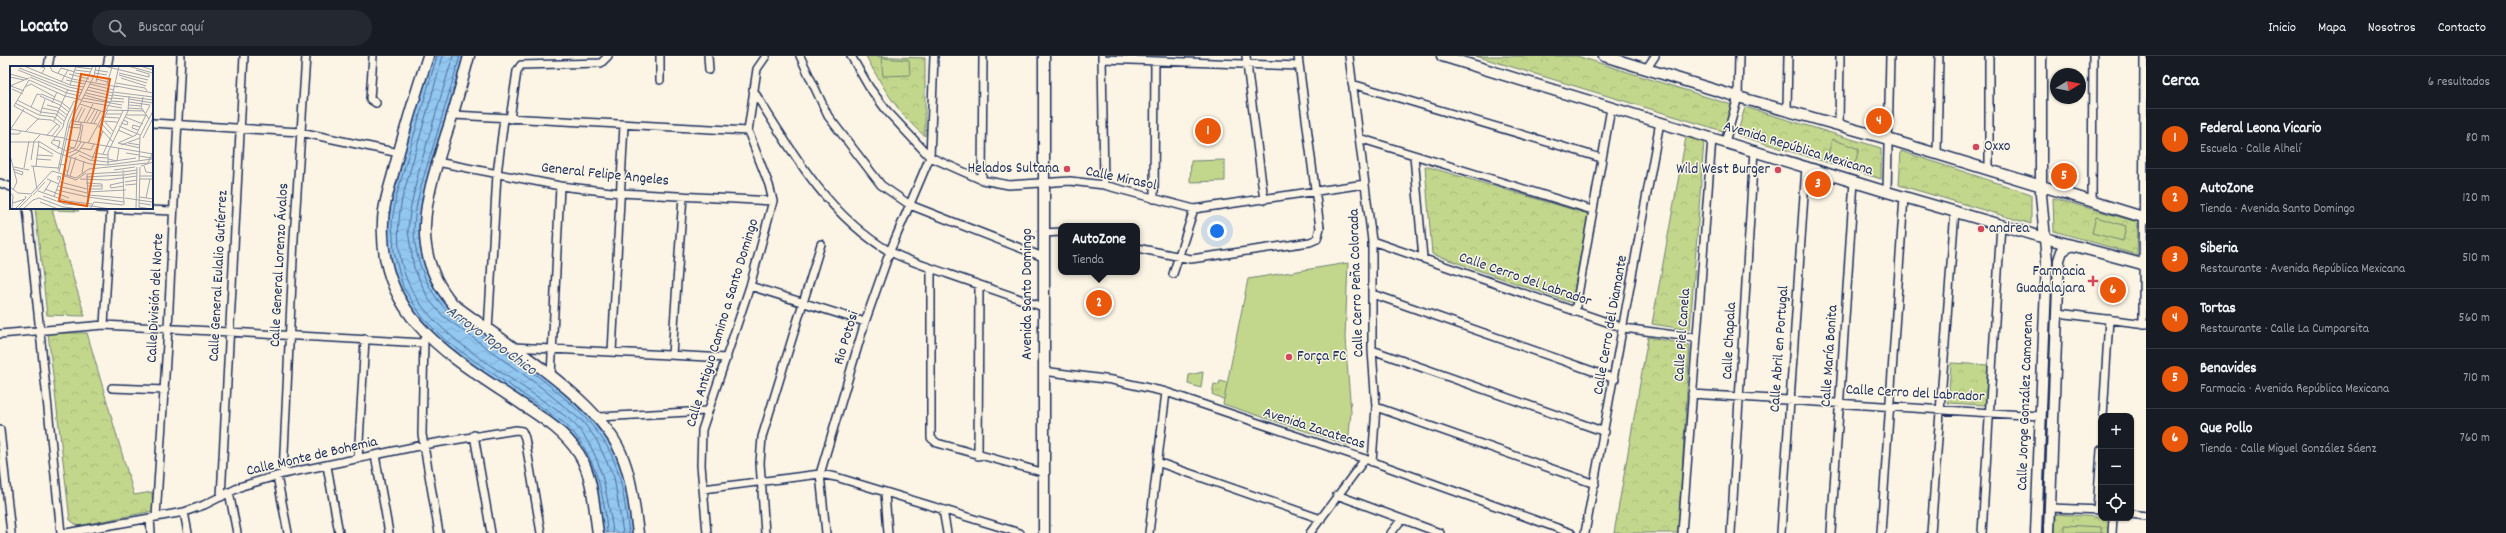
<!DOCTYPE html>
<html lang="es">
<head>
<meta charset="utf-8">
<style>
	body { margin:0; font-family:Dekko,sans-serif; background:#242831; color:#f1f3f6 }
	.controls { position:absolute; right:12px; bottom:12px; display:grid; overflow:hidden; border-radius:8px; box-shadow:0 1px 3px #0004 }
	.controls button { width:36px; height:36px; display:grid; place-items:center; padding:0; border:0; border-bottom:1px solid #363941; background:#171b24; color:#f1f3f6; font:20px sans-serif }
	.compass { position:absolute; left:2050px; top:12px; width:36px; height:36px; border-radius:50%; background:#171b24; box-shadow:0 1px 3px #0004; rotate:80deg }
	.you { position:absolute; left:1217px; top:175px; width:14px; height:14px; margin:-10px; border:3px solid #fff; border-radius:50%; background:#1a73e8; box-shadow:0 0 0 6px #1a73e833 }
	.badge { display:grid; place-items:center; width:26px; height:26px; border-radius:50%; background:#ea580c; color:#fff; font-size:13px; font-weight:700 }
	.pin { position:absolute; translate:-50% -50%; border:2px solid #fff; box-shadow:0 1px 4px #0006 }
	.popup { position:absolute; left:1058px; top:167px; width:82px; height:52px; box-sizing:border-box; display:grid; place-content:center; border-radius:8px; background:#171b24; filter:drop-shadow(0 1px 3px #0005); font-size:13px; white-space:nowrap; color:#9ea1a6 }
	.popup b { font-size:15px; color:#f1f3f6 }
	.popup::after { content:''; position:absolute; left:50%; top:100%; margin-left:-8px; border:8px solid transparent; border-top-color:#171b24 }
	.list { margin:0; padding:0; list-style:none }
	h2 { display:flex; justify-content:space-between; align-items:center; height:52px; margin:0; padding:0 16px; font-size:17px }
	h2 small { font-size:13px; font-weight:400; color:#9ea1a6 }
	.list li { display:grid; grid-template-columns:26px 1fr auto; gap:12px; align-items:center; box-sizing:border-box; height:60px; padding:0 16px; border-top:1px solid #363941 }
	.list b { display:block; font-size:15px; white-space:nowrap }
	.list p { margin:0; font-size:13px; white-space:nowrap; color:#9ea1a6 }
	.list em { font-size:13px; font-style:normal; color:#9ea1a6 }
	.icon { flex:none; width:22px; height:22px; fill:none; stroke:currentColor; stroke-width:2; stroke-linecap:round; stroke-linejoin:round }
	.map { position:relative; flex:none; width:2146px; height:477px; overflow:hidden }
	header { display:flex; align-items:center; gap:24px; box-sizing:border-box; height:56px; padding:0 20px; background:#171b24; border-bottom:1px solid #363941 }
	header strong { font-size:19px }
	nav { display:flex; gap:22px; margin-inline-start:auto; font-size:14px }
	.search { width:280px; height:36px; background:#242831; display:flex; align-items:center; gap:10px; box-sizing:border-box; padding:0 14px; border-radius:22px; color:#9ea1a6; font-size:15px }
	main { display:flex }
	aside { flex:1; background:#171b24 }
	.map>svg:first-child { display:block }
</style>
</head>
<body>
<header>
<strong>Locato</strong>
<div class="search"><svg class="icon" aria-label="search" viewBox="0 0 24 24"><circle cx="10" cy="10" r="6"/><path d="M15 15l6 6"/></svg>Buscar aquí</div>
<nav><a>Inicio</a><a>Mapa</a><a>Nosotros</a><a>Contacto</a></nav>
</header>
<main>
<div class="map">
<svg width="2146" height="477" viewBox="0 0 2146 477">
	<defs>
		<pattern id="grass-tufts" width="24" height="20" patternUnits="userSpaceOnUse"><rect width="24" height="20" fill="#c3d78c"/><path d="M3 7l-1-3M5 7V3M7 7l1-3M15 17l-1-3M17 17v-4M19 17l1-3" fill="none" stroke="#a7b97b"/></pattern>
		<pattern id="park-crowns" width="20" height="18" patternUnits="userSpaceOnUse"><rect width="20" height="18" fill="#c3d78c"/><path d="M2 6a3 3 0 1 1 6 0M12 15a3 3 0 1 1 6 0" fill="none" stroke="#a7b97b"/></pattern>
		<pattern id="water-waves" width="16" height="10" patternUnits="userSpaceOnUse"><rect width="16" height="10" fill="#92c7f0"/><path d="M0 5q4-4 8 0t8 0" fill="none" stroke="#7dabd0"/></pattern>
	</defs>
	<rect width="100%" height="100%" fill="#fcf5e5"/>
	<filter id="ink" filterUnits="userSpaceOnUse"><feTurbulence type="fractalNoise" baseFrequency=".025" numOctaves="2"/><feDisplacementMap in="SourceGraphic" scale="8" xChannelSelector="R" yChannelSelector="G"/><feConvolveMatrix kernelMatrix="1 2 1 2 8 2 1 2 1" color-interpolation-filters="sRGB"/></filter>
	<g filter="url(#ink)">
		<!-- grass -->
		<path fill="url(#grass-tufts)" stroke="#6f8375" d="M1951 307 1988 309 1985 349 1948 347Z
			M1203 316 1201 332 1188 328 1189 319Z
			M1220 325 1228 327 1225 344 1212 338 1214 328 1219 329Z"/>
		<!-- park -->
		<path fill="url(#park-crowns)" stroke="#6f8375" d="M866 0 925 2V80C901 62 879 26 866 0Z
			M1476 0H1577L1732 49 1723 75Z
			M1745 51 1881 92V123L1737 79Z
			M1686 81 1704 85 1690 274 1652 268Z
			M1901 95 2031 138V168L1899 129Z
			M1425 110 1588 158 1572 247 1432 198Z
			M2053 142 2138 166 2137 199 2054 175Z
			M35 152H71L79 155 52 154 85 260 47 259Z
			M48 277H87L134 439 152 436 153 455 78 470 70 464Z
			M1648 281 1690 289 1678 477H1614Z
			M2056 458 2110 462 2109 477H2055Z"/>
		<!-- pitch -->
		<path fill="#c3d78c" stroke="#6f8375" d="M881 2 909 4 910 19 883 20Z
			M1832 83 1859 93 1855 107 1828 99Z
			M1225 104V125L1190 126 1191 105Z
			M2096 161 2126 170 2123 185 2092 177Z
			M1348 207 1345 282 1351 356 1348 389 1223 348 1248 223Z
			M2065 469 2101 471V477H2065Z"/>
		<!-- water -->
		<path fill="url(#water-waves)" stroke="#628ab6" d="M428 0H469L423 174 442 236 594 356 621 396 638 477H598L588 420 568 383 441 292 394 234 383 166Z"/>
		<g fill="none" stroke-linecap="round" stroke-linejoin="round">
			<!-- shore -->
			<path stroke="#4b6c98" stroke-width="1" d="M437 0 396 141 392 166 394 196 403 231 423 262 446 285 564 367C594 394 605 438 607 477
				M443 0 402 143C386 227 425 264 490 309 516 326 542 344 568 362 594 385 602 414 608 447 610 457 612 467 613 477
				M453 0 419 114 410 154 408 175 414 212 429 244 443 260 542 332 583 366 596 383 614 421 623 477
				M460 0C451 31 442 61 433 91 425 117 414 147 414 175 415 205 427 233 447 255 496 293 588 345 612 400 623 424 625 451 629 477"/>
			<!-- street casing -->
			<g stroke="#1b2f5e" stroke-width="10">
				<path id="street" d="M373 0 370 43 376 47
					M660 0V24
					M708 0 709 14
					M800 0 828 60 881 129 910 149 1043 201
					M851 0 869 31 887 55 930 101 982 124 1009 129 1070 125 1104 129 1194 153 1365 128
					M1102 0 1104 129
					M1246 0 1264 144
					M1349 0 1372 185V294L1376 351 1372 406
					M1102 3 1299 10
					M48 11 50 0
					M107 11 109 0
					M1647 12 1655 0
					M1352 28 1601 102
					M753 34C790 93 827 159 889 195 907 205 929 211 948 218 980 229 1012 240 1043 251
					M1787 54 1788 0
					M453 59 748 75
					M510 63 517 15 521 9 601 7 608 0
					M152 67 300 76 399 97
					M1839 68 1840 0
					M1359 82 1592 154
					M1725 86 1738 41 1739 0
					M1937 98 1939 0
					M1414 100 1423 202
					M437 106 560 130 620 137 773 145
					M1989 114V0
					M982 124 983 0
					M0 127 11 131
					M1887 136 1890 0
					M1154 143 1155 5
					M2092 145 2093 0
					M27 152 61 477
					M99 152 173 155
					M1044 177 1061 176
					M1372 185 1624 272 1696 282
					M1137 192 1191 203 1310 186 1317 183 1320 172 1298 0
					M931 212V382L937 387 1045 417
					M1173 218 1194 153
					M750 230 865 266
					M1373 238 1615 323
					M1575 256 1611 52
					M2058 257 2146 268
					M2143 268 2144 0
					M104 269 111 153
					M488 275 497 118 504 63
					M0 278 104 269 424 287
					M424 283 422 378 439 477
					M513 291 727 302
					M1372 294 1605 376
					M612 296 624 69
					M672 299 683 140
					M1043 315 1112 324 1166 336 1365 403 1571 477
					M551 320 560 130
					M112 332 165 334
					M1692 338 2040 360
					M1376 351 1595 428
					M2103 360 2109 263
					M599 361 706 355
					M0 374 11 477
					M474 379 491 477
					M375 399 389 477
					M978 400 979 229
					M358 403 365 283
					M1157 406 1321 463
					M327 410 339 477
					M283 418 294 182 306 0
					M277 420 288 477
					M703 433 820 418 836 421 1020 477
					M229 436 237 477
					M885 437 888 477
					M1337 439 1440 477
					M221 441 244 0
					M2051 452 2101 454
					M943 454 947 477
					M2097 454 2101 394
					M184 456 188 477
					M2131 458 2146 460
					M156 461 168 272 181 0
					M150 462 151 477
					M66 477 184 456 204 449 242 430 283 418 423 389 516 374 522 375 525 382 541 477
					M707 477 701 409 702 374 750 230 773 145 769 129 748 75 757 13 766 0
					M765 477 760 407 762 381 821 188
					M826 477 820 418 865 266 890 195 930 101 934 0
					M1149 477 1166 336
					M1310 477 1365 403
					M1391 477 1402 463
					M1585 477 1660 66
					M1682 477 1712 82
					M1731 477 1754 94
					M1781 477 1806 110
					M1831 477 1854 125
					M1881 477 1904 141
					M1931 477 1955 154
					M1982 477 2001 168
					M2112 477 2113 462"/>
			</g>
			<!-- secondary casing -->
			<g stroke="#1b2f5e" stroke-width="13">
				<path id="secondary" d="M428 0C416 36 405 73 395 110 391 128 383 147 383 166 378 263 453 302 523 349 544 363 565 376 579 398 593 420 594 452 598 477
					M469 0C462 26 455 53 446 79 427 140 407 194 453 248 502 286 597 341 621 397 632 422 634 450 638 477
					M1442 0 1887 136 2045 182 2146 209
					M1604 0 1738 41 1888 83 2146 162
					M1044 477V0
					M2036 477 2047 205 2041 139V0
					M2049 477 2059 204 2062 195 2072 189"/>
			</g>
			<!-- street -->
			<use href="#street" stroke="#fcf5e5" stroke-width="7"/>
			<!-- secondary -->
			<use href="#secondary" stroke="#fcf5e5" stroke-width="10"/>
		</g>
	</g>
	<!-- markers -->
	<g fill="#d1495b" stroke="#fcf5e5" stroke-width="1.5">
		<circle cx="1976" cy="91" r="4"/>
		<circle cx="1067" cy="113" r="4"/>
		<circle cx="1778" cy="114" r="4"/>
		<circle cx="1981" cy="173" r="4"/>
		<path d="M2091 219h4v4h4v4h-4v4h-4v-4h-4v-4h4z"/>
		<circle cx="1289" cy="301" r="4"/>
	</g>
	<g text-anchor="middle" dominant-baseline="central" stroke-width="3" stroke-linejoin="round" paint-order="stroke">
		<!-- poi labels -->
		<g font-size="15" fill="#1b2f5e" stroke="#fcf5e5" text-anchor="start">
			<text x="1984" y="91">Oxxo</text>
			<text x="1059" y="113" text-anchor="end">Helados Sultana</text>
			<text x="1770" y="114" text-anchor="end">Wild West Burger</text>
			<text x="1989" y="173">andrea</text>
			<text x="2085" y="216" text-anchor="end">Farmacia<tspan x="2085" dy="17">Guadalajara</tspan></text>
			<text x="1297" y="301">Força FC</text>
		</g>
		<!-- street labels -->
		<g font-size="15" fill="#1b2f5e" stroke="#fcf5e5">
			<text transform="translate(1798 93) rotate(17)">Avenida República Mexicana</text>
			<text transform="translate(605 119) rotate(6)">General Felipe Angeles</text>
			<text transform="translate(1121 123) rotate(12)">Calle Mirasol</text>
			<text transform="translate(280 209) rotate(-87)">Calle General Lorenzo Ávalos</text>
			<text transform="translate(219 220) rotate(-87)">Calle General Eulalio Gutíerrez</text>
			<text transform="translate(1525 224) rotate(19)">Calle Cerro del Labrador</text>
			<text transform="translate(1357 227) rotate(-92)">Calle Cerro Peña Colorada</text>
			<text transform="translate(1028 238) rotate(-90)">Avenida Santo Domingo</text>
			<text transform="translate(156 242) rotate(-87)">Calle División del Norte</text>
			<text transform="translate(723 267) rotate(-73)">Calle Antiguo Camino a Santo Domingo</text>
			<text transform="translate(1611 269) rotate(-80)">Calle Cerro del Diamante</text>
			<text transform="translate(1683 279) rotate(-86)">Calle Piel Canela</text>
			<text transform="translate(847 282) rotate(-73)">Rio Potosi</text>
			<text transform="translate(1730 285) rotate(-87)">Calle Chapala</text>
			<text transform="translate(1780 293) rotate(-86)">Calle Abril en Portugal</text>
			<text transform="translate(1830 300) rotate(-86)">Calle María Bonita</text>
			<text transform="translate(1915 338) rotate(3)">Calle Cerro del Labrador</text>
			<text transform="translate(2026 346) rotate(-88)">Calle Jorge González Camarena</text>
			<text transform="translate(1314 373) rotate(18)">Avenida Zacatecas</text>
			<text transform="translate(312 401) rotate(-13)">Calle Monte de Bohemia</text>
		</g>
		<!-- water labels -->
		<g font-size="16" font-style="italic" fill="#395582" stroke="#fcf5e5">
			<text transform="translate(491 285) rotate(36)">Arroyo Topo Chico</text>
		</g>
	</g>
	<!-- overview -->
	<g transform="translate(10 10)">
		<rect width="143" height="143" fill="#fcf5e5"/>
		<path fill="none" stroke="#a2a6af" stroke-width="1" d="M14 0 60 19 74 21M28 0 35 2 32 7M40 0 42 5 62 13 108 21M94 0 139 11M118 0 143 7M130 0 143 4M66 1 82 3M9 2 59 21 73 24M8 4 58 24 72 27M65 4 81 6M85 4 98 6M126 4 139 8V11M48 7 51 2 65 6M65 7 87 11M84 7 97 9M109 7 138 14M0 8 18 13M59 8 79 13M109 9 137 17M0 11 14 14M20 11 57 27 70 30M111 12 136 20M86 13 98 16M19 14 4 40 28 53 41 54 50 60M19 14 55 30 72 34M56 14 75 18M51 16 58 4M86 16 90 0M106 17 135 22 137 25M80 18 104 24M97 18 102 1M60 19 66 0M0 20 19 12M1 20 14 25M106 20 143 27M15 21 21 18 45 31M78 21 103 27M2 23 13 28M77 24 103 30M103 26 143 31M76 27 102 33M31 28 51 36 60 43M74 29 100 36M103 29 143 34M30 30 50 39 59 46M133 31 131 41 139 53M73 32 112 39M102 32 114 33M119 33 143 37M7 34 31 46 46 48 54 55M72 35 112 42M101 35 114 36M119 36 140 39 136 47M5 37 29 49 44 51 52 58M42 37 47 26M70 38 94 46M37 39 48 42 57 49M119 39 131 40M21 41 27 28 31 29M32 42 47 45 56 52M118 42 132 43M96 44 134 45M30 48 35 33M96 48H111M116 49H137M94 51 109 52M115 51 133 58M44 55 58 23M61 55 87 58M65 55 72 41M92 55 107 56M54 56 64 35 67 38M68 56 75 42M74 56 83 38M77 56 85 43M95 56 103 65M81 57 88 44M84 57 91 45M91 57 101 68M111 57 117 59 118 56 113 54M62 58 73 59 70 75M87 59 103 76M109 60 130 69M58 61 71 62M89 61 98 44M0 63 54 72M0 64 14 43M108 64 122 70M128 64 122 62 123 59 130 61M16 65 29 52M0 68H9L11 65M37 69 47 58M42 70 50 60M133 72 143 52M55 73 143 88M43 74 50 75 48 83M0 76H30L48 87 80 98 98 99 142 93M41 77 56 85 65 81 70 66 71 56M41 77 53 61 54 56M78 77 101 35 109 0M118 77 130 79M111 79 130 72M29 80 43 88M58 80 82 91 98 92M71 82 81 84 84 78M130 82 108 77 126 69 136 49M84 87 98 89M116 87 129 89M56 88 66 84 71 76M93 88 113 45M0 89 7 116 3 124M27 89 43 90M69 89 80 94 98 96 126 92M129 90 142 92M59 91 68 86 75 76M26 93 41 94M82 93 93 65M98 93 107 95 109 82M21 94 24 75 30 69M129 95 130 70 143 45M49 98 55 99V104L58 106M98 99V86L118 45 119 30M21 100 48 102M23 100 27 123M26 100 29 75M131 100 143 96M134 100 136 106 143 107M4 101 19 104M14 102 19 75M3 103 13 106 12 109 5 106M48 104 58 56 83 0M104 104 125 101M113 104 114 139M49 106 60 57 84 10 86 0M113 106 127 104M72 107 74 95M52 109 66 114 76 107M57 109 61 92M114 109 127 107M60 110 66 91M130 110H143M76 111 113 109M37 113 49 118M70 113 97 114 127 110M130 113H143M50 116 77 123M114 116 100 119 101 122 114 120M115 116 127 114M76 117 92 118V123H77M115 119 127 118M48 120 77 127M77 120H92M0 121 8 127 21 128 42 105 66 112 79 103 138 97 142 88M35 123 59 132M47 124 78 131M28 125 57 135 82 138M0 126 3 130 2 143M34 126 41 115M77 126 116 124M23 129 35 116M78 129 114 132M33 130 55 138 81 140M44 131 51 111 48 110V114M78 131 114 136M130 131 143 133M115 132 142 136M136 132 140 113M30 136 48 143M3 137 15 133M78 137 77 108 112 106M129 137 141 139M82 140 100 143M129 141 141 143M5 143 16 132 15 130M8 143 22 129M13 143 23 134 29 132 53 141 63 142M80 143 84 136 113 139M126 143 127 101M129 143 130 101"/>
		<path fill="#e8590c" fill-opacity="0.15" stroke="#e8590c" stroke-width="2" d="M71 8 100 13 77 140 49 135Z"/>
		<rect width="143" height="143" fill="none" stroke="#1b2f5e" stroke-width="2"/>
	</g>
</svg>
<div class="controls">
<button>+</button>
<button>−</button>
<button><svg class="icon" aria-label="locate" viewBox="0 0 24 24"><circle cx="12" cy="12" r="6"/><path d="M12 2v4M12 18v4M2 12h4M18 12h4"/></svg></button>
</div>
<svg class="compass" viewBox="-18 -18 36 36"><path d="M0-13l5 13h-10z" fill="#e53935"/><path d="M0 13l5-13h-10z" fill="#9ea1a6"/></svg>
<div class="you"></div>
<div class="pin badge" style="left:1208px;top:75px">1</div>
<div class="pin badge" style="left:1099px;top:247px">2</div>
<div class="popup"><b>AutoZone</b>Tienda</div>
<div class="pin badge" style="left:1818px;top:128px">3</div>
<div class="pin badge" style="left:1879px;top:65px">4</div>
<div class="pin badge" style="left:2064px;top:120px">5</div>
<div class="pin badge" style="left:2113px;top:234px">6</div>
</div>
<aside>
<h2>Cerca<small>6 resultados</small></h2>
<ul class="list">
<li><span class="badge">1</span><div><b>Federal Leona Vicario</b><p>Escuela · Calle Alhelí</p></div><em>80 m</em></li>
<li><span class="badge">2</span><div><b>AutoZone</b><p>Tienda · Avenida Santo Domingo</p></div><em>120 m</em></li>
<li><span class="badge">3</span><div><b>Siberia</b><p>Restaurante · Avenida República Mexicana</p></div><em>510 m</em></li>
<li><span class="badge">4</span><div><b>Tortas</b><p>Restaurante · Calle La Cumparsita</p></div><em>560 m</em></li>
<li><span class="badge">5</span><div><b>Benavides</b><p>Farmacia · Avenida República Mexicana</p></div><em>710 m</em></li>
<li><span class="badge">6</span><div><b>Que Pollo</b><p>Tienda · Calle Miguel González Sáenz</p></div><em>760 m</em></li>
</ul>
</aside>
</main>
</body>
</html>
